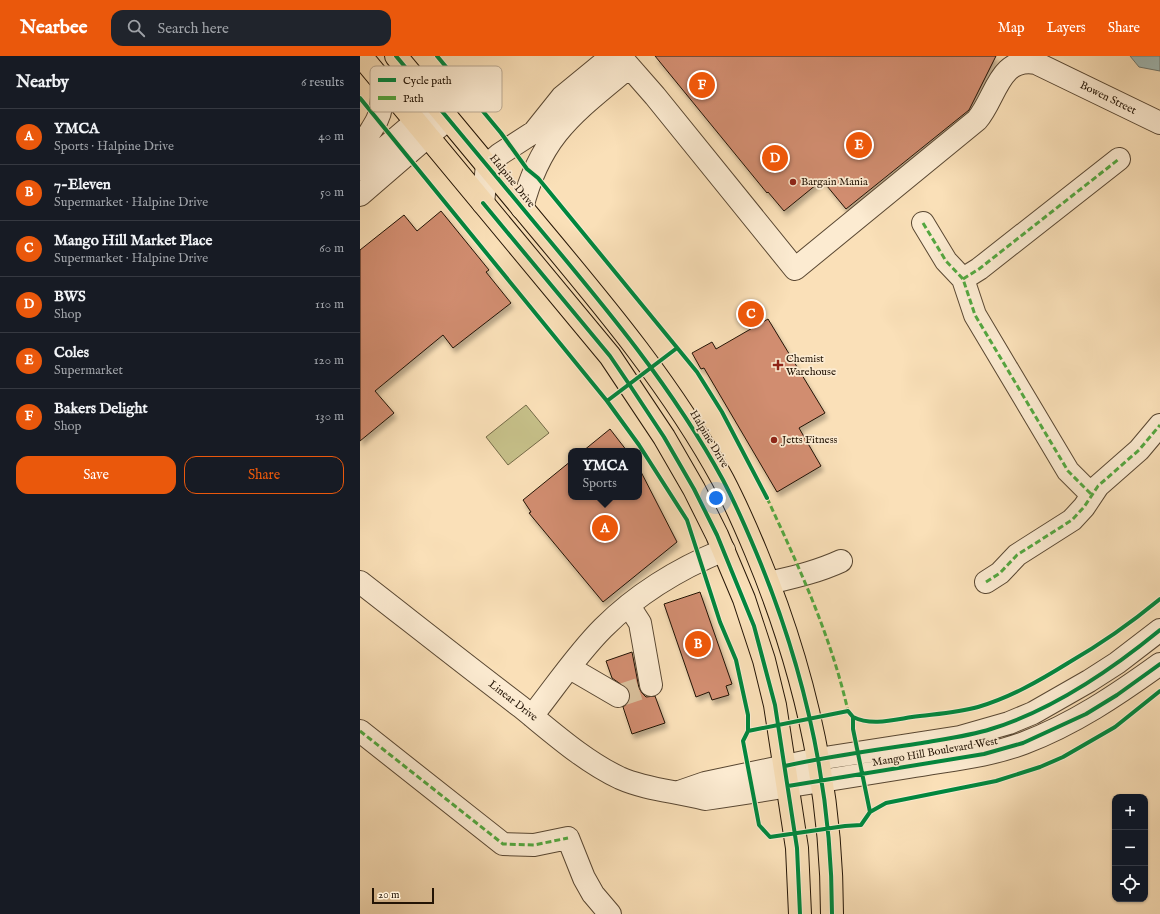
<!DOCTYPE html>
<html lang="en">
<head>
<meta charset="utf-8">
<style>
	body { margin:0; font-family:"IM FELL English",serif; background:#20242c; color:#f1f3f6 }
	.controls { position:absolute; right:12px; bottom:12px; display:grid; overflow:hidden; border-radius:8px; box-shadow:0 1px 3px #0004 }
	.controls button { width:36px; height:36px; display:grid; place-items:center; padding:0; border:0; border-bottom:1px solid #363941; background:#171b24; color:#f1f3f6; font:20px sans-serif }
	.scale { position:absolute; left:12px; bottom:10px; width:62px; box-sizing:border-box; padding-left:4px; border:2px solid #231405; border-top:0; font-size:11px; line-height:14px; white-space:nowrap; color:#231405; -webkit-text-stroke:3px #fcebd1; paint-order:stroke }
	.you { position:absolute; left:356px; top:442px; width:14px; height:14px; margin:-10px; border:3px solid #fff; border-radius:50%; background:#1a73e8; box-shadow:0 0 0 6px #1a73e833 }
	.badge { display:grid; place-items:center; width:26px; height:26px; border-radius:50%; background:#ea580c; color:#fff; font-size:13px; font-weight:700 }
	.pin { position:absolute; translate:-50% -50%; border:2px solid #fff; box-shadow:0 1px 4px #0006 }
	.popup { position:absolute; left:208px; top:392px; width:74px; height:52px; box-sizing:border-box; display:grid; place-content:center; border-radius:8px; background:#171b24; filter:drop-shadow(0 1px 3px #0005); font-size:13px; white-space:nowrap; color:#9ea1a6 }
	.popup b { font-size:15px; color:#f1f3f6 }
	.popup::after { content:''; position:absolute; left:50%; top:100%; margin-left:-8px; border:8px solid transparent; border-top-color:#171b24 }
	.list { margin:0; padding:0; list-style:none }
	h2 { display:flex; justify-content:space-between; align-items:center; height:52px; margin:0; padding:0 16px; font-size:17px }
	h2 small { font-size:13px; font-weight:400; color:#9ea1a6 }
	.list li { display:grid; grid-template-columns:26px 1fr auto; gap:12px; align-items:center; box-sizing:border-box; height:56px; padding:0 16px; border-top:1px solid #363941 }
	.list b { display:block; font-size:15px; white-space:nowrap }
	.list p { margin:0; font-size:13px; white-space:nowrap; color:#9ea1a6 }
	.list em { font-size:13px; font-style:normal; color:#9ea1a6 }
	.actions { display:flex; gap:8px; padding:12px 16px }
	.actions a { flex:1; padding:9px 0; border:1px solid #ea580c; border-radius:12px; text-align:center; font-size:14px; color:#ea580c }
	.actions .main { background:#ea580c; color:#fff }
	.icon { flex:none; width:22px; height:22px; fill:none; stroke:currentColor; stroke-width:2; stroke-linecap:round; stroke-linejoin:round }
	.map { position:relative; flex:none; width:800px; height:858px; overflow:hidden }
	header { display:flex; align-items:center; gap:24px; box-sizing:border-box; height:56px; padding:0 20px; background:#ea580c; color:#fff }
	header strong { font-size:19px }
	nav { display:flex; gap:22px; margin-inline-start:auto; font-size:14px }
	.search { width:280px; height:36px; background:#20242c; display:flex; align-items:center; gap:10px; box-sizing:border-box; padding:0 14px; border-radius:12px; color:#9ea1a6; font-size:15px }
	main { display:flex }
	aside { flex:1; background:#171b24 }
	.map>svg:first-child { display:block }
</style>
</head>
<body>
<header>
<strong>Nearbee</strong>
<div class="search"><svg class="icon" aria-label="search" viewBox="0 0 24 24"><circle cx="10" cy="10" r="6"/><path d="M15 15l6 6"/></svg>Search here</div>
<nav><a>Map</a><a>Layers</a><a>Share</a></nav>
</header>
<main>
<aside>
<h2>Nearby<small>6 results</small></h2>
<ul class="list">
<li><span class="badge">A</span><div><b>YMCA</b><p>Sports · Halpine Drive</p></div><em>40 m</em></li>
<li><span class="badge">B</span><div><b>7-Eleven</b><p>Supermarket · Halpine Drive</p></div><em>50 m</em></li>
<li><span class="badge">C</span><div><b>Mango Hill Market Place</b><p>Supermarket · Halpine Drive</p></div><em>60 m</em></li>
<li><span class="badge">D</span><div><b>BWS</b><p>Shop</p></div><em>110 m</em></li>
<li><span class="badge">E</span><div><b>Coles</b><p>Supermarket</p></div><em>120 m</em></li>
<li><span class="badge">F</span><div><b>Bakers Delight</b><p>Shop</p></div><em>130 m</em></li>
</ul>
<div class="actions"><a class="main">Save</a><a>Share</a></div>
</aside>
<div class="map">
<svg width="800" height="858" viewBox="0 0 800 858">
	<defs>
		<filter id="shadow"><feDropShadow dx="2.5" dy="4.5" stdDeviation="2" flood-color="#0004"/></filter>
	</defs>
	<rect width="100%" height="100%" fill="#fae0b8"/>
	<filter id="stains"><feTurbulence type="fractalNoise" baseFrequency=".005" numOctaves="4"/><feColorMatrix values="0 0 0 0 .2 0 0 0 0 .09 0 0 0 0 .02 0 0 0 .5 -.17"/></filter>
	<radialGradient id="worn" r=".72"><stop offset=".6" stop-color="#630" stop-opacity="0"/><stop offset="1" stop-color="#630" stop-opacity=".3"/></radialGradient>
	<!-- green -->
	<path fill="#c6c089" stroke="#746a47" d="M166 349 189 377 148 409 126 381Z"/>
	<!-- water -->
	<path fill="#a1bbb7" stroke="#6f7870" d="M770 0H800V15L779 11Z"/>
	<!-- building -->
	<path fill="#d18d70" stroke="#231405" filter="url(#shadow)" d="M295 0H636L609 54 486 153 462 124 424 155 408 136 407 137Z
		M81 155 129 214 126 216 151 247 93 292 83 279 15 335 34 357 0 385V194L44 159 57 175Z
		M408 263 465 357 439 372 461 410 417 436 344 312 341 313 332 297 352 286 356 293Z
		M250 373 267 395H223Z
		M211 405V441H279V412L317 486 243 546 169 457 171 456 163 444Z
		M340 536 372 628 366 630 369 639 352 644 349 636 336 641 304 548Z
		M272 596 279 632 282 637 286 641 295 640 305 667 272 678 263 651 269 646 270 640 269 634 252 622 246 605Z"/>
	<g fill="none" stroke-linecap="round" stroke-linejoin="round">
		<!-- minor-tunnel -->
		<path stroke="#dac19d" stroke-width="22" stroke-dasharray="22 11" stroke-linecap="butt" d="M258 640 291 629"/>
		<!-- minor casing -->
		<g stroke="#594732" stroke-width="24">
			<path id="minor" d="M260 0 295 40 435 213 617 64C636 42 639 0 676 7L800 67
				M0 98C3 84 11 76 17 64 23 52 22 38 23 26
				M0 113 76 48
				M0 139 88 63
				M123 147 127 109 140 98 174 76 202 41 252 0
				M162 152C181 78 214 57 269 11
				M563 167 586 205 603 223 615 259 708 415 732 439
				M603 223 619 213 759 103
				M0 526C54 568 107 610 161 651 192 676 224 705 260 722 287 734 316 735 345 743 413 733 481 722 549 711 587 704 627 701 664 687 714 668 757 639 800 608
				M626 526 640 517 657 499 712 464 724 451 738 430 779 394 800 369
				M409 527C434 521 457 516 481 505
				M269 550 280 567 291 629
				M210 612 258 640
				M172 660C195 631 217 598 243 572 277 538 320 512 364 494
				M0 675 143 788 174 789 208 782 224 822 233 838 250 858
				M319 736 345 727 458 703 600 681 649 667 673 657 729 625 757 607 800 574"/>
		</g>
		<!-- major casing -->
		<g stroke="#231405" stroke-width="24">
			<path id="major" d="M1 0 250 300 304 381 334 433 357 479 384 543 404 604 415 649 437 792 440 858
				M36 0C84 57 131 115 179 172 246 252 313 332 363 424 375 447 386 472 396 496 444 611 472 733 472 858"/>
		</g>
		<!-- minor -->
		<use href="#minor" stroke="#fcebd1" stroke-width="22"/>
		<!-- major -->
		<use href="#major" stroke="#fae0b8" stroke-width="22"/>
		<!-- quiet -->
		<path stroke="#53a840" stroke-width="3" stroke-dasharray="6 3" stroke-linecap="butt" d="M563 167 586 205 603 223 615 259 708 415 732 439
			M603 223 619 213 759 103
			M407 442C439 511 471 580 488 655
			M626 526 640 517 657 499 712 464 724 451 738 430 779 394 800 369
			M0 675 143 788 174 789 208 782"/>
		<!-- cycleway casing -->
		<g stroke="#fcebd1" stroke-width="6">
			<path id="cycleway" d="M36 0C84 57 131 115 179 172 246 252 313 332 363 424 375 447 386 472 396 496 444 611 472 733 472 858
				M77 0 141 77 167 113 178 122 337 316 362 356 407 442
				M0 42 247 345 279 389 327 464 360 566 376 604 388 659V675
				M123 147 250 300 269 328 304 381 334 433 357 479 394 570 415 649 437 792 440 858
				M247 345 317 292
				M488 655 493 661V673L510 756 501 769 485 770 410 781 399 769 383 685 388 675Z
				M493 661C511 670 533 664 552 661 574 658 597 657 618 651 651 641 679 625 708 607 741 588 771 567 800 543
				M425 710C470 700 516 694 562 687 585 683 609 680 631 673 693 654 750 615 800 574
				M428 730 624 698 663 687 726 658 757 639 800 608
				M510 756 526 747 636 725 680 711 703 701 755 671 800 635"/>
		</g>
		<!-- cycleway -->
		<use href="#cycleway" stroke="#00873e" stroke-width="4"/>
	</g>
	<!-- markers -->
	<g fill="#8f2418" stroke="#fcebd1" stroke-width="1.5">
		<circle cx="433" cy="126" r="4"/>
		<path d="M416 303h4v4h4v4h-4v4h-4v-4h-4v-4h4z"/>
		<circle cx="414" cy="384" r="4"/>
	</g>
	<g text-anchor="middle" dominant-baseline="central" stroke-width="3.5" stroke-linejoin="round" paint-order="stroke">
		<!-- street labels -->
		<g font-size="11" fill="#231405" stroke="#fcebd1">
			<text transform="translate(748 42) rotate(26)">Bowen Street</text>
			<text transform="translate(152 125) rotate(51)">Halpine Drive</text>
			<text transform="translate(349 383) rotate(59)">Halpine Drive</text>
			<text transform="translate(153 645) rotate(38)">Linear Drive</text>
			<text transform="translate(575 696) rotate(-10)">Mango Hill Boulevard West</text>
		</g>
		<!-- poi labels -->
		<g font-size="11" fill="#231405" stroke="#fcebd1" text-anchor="start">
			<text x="441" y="126">Bargain Mania</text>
			<text x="426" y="303">Chemist<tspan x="426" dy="13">Warehouse</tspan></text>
			<text x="422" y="384">Jetts Fitness</text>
		</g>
	</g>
	<!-- legend -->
	<rect x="10" y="10" width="132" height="46" rx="6" fill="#fcebd1" stroke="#bbaa94" stroke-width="1"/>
	<rect x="18" y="22" width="18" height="4" fill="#00873e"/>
	<rect x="18" y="40" width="18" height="4" fill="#53a840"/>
	<g font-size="11" fill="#231405">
		<text x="43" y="28">Cycle path</text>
		<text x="43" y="46">Path</text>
	</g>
	<rect width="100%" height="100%" filter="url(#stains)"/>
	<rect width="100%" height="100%" fill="url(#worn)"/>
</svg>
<div class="controls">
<button>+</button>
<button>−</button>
<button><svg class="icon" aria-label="locate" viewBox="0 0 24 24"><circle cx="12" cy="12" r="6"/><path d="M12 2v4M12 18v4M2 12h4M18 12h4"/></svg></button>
</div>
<div class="scale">20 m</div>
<div class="you"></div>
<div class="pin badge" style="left:245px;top:472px">A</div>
<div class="popup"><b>YMCA</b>Sports</div>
<div class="pin badge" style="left:338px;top:588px">B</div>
<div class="pin badge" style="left:391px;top:258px">C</div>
<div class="pin badge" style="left:415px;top:102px">D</div>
<div class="pin badge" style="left:499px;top:89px">E</div>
<div class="pin badge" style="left:342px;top:29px">F</div>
</div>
</main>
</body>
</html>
